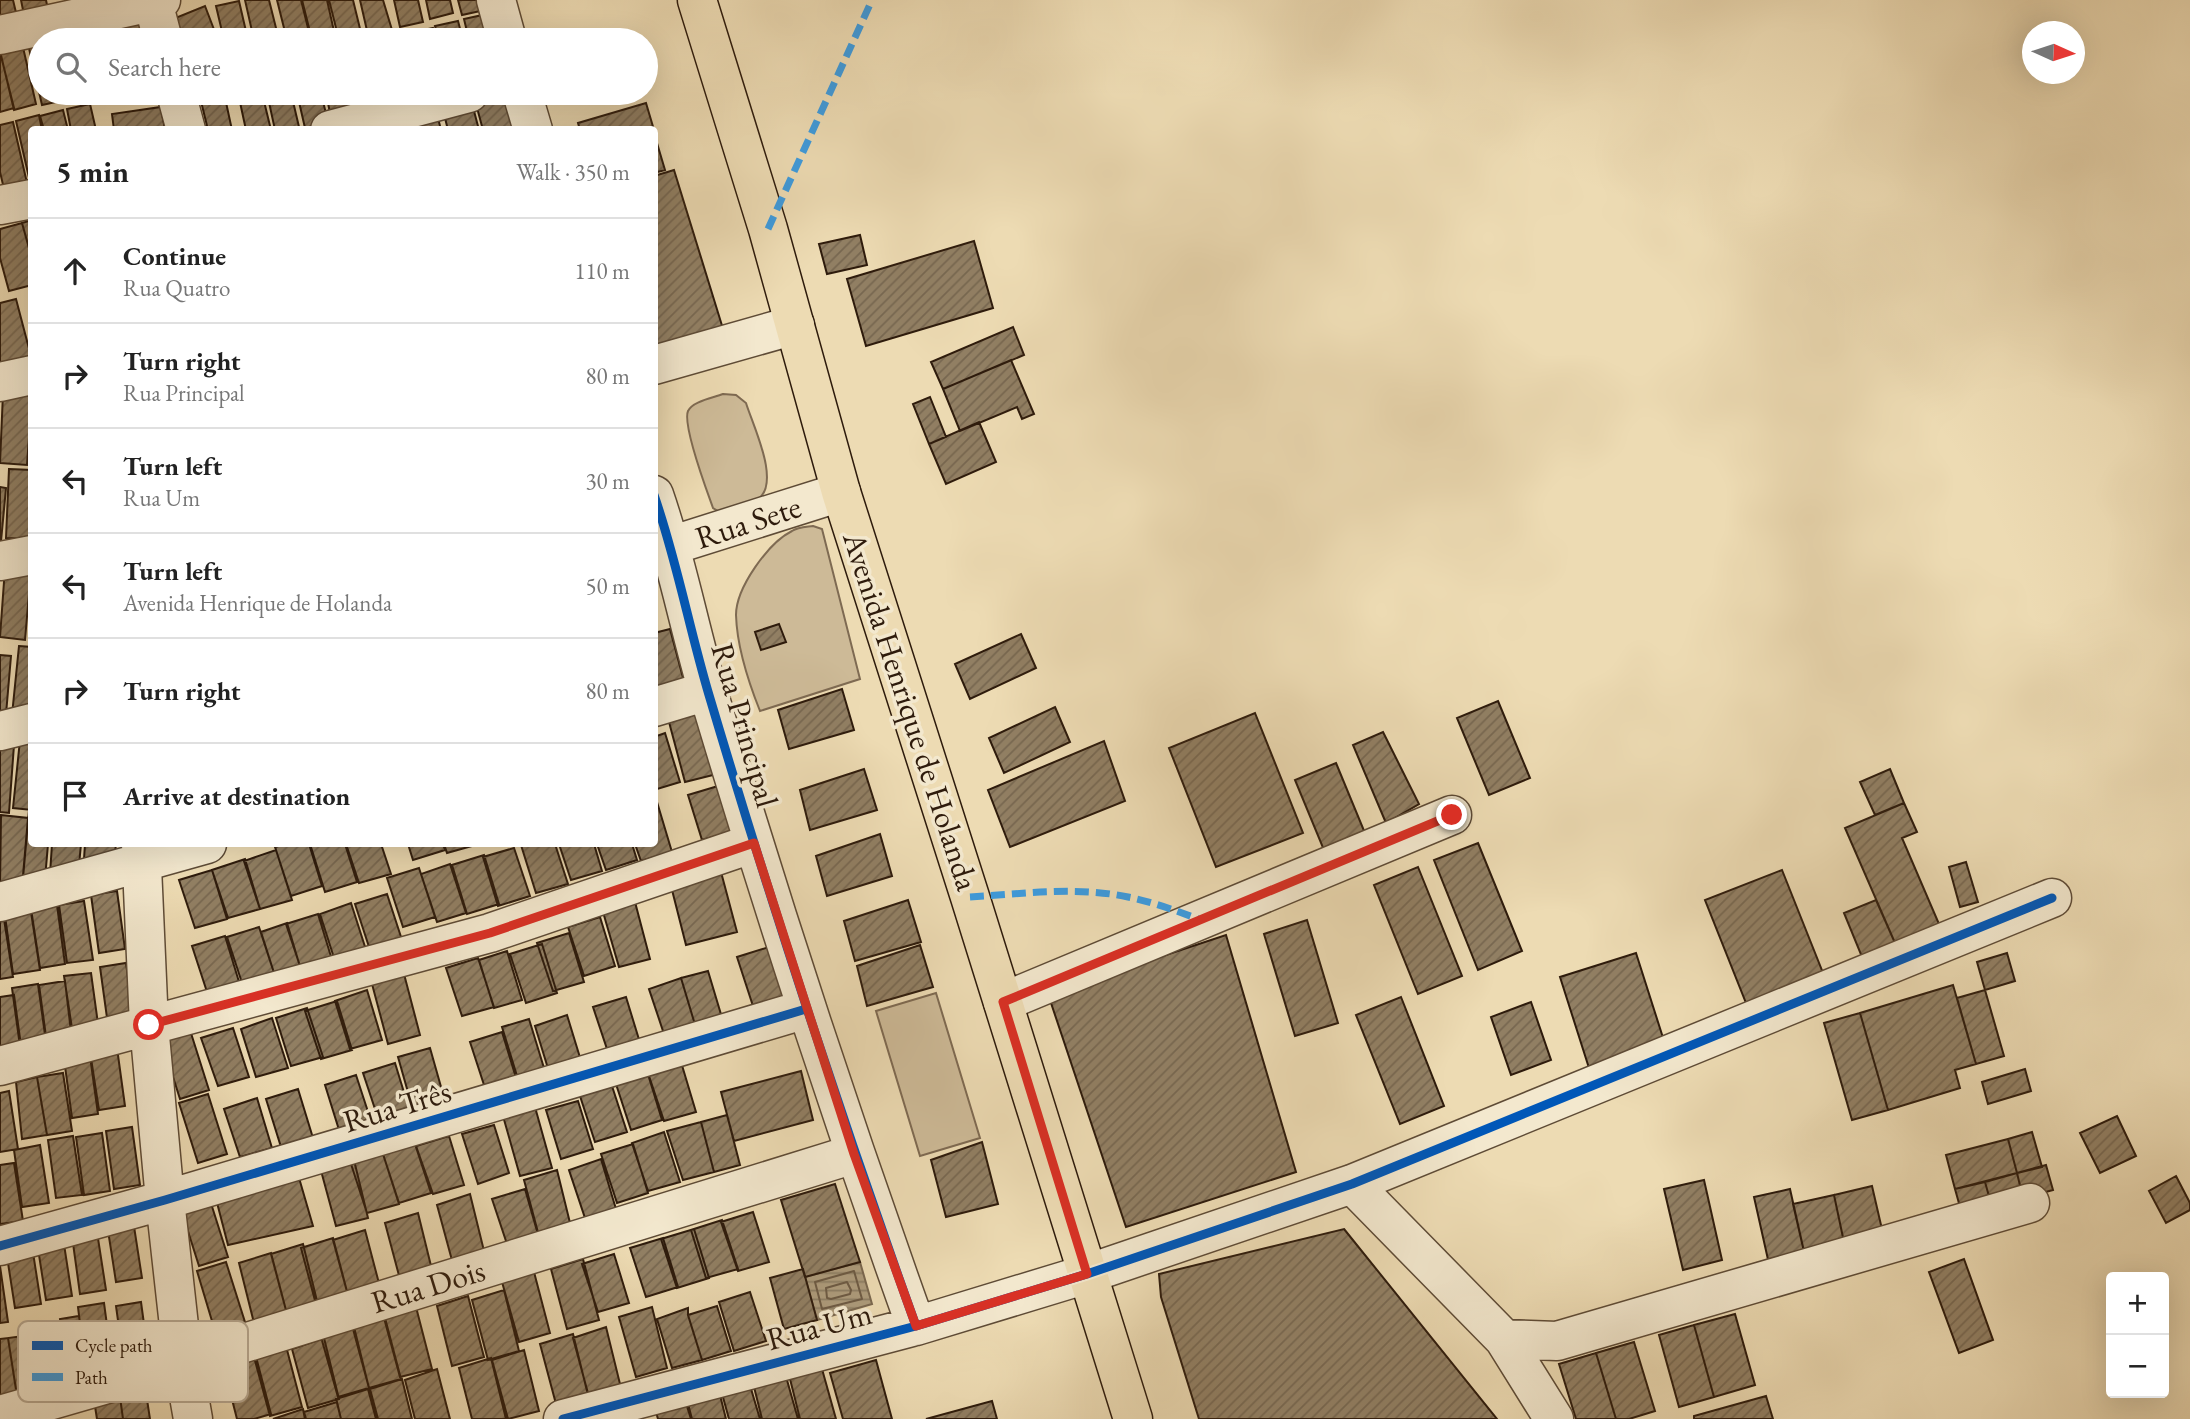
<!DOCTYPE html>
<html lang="en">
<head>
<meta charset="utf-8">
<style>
	body { margin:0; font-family:"EB Garamond",serif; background:#f6f6f6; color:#222 }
	.controls { position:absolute; right:21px; bottom:21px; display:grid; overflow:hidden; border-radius:7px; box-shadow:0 7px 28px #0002 }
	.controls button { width:63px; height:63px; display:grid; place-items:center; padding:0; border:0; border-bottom:2px solid #e0e0e0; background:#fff; color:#222; font:35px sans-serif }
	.compass { position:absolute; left:2022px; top:21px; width:63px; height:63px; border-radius:50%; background:#fff; box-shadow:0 7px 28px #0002; rotate:93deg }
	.stop { position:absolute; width:21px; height:21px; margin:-16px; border:5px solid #d93025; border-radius:50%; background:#fff }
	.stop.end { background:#d93025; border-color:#fff; box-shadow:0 2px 7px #0008 }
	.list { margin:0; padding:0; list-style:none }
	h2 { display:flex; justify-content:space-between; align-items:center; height:91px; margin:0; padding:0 28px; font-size:30px }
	h2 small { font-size:23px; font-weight:400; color:#767676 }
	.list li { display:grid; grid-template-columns:46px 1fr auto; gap:21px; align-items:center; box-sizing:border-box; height:105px; padding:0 28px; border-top:2px solid #e0e0e0 }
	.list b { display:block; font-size:26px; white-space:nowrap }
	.list p { margin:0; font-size:23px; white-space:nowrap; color:#767676 }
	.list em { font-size:23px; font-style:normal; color:#767676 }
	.icon { flex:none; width:38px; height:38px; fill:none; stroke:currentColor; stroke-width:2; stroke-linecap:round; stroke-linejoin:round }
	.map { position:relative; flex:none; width:2190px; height:1419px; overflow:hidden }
	.search { position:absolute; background:#fff; box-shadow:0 7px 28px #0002; left:28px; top:28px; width:630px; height:77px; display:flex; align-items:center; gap:18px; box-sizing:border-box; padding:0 24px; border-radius:38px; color:#767676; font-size:26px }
	.panel { position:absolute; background:#fff; box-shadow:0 7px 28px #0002; left:28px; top:126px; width:630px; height:721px; border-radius:7px }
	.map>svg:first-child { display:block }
</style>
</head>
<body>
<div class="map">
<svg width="2190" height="1419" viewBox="0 0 2190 1419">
	<defs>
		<pattern id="water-rules" width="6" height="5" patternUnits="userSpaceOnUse" patternTransform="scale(1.75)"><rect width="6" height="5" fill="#ac9a7a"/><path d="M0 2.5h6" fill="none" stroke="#8c7d62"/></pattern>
		<pattern id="building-hatch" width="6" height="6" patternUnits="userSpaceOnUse" patternTransform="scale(1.75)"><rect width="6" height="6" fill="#917f63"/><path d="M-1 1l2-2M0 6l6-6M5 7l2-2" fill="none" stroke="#776750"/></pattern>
	</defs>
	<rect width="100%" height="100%" fill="#eddbb3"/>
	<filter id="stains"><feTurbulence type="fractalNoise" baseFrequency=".00286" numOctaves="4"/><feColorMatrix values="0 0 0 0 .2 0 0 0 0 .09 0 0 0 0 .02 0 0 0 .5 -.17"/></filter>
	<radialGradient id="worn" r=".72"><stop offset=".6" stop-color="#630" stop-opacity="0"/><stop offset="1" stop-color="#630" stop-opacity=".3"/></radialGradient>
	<!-- green -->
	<path fill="#cdba97" stroke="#7e6a52" stroke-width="2" d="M723 394 736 395 746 403C753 426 782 484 757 500 747 506 732 509 721 513L713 508C707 491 682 425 688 411 693 401 713 398 723 394Z
		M813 526 822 529 860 679 760 711C748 681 737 648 736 615 736 588 768 543 792 531 798 527 806 527 813 526Z
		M936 993 980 1138 920 1156 876 1011Z"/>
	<!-- water -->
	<path fill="url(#water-rules)" stroke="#7a674e" stroke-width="2" d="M860 1262 872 1304 817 1320 805 1277Z"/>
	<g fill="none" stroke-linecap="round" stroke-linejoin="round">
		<!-- shore -->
		<path stroke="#6d5a43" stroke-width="2" d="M854 1271 862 1299 822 1309 815 1282Z
			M847 1282 851 1290 850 1294 831 1299 827 1298 826 1288Z"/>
	</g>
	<!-- building -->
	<path fill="url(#building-hatch)" stroke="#2e1b0c" stroke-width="2" d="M0 0H13L18 21 0 25Z
		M21 0H46L48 10 24 15Z
		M245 0H269L279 40H254Z
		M277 0H301L311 40H287Z
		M302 0H327L336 40H312Z
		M329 0H353L362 37 339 40Z
		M360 0H383L392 30 368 35Z
		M394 0H418L423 22 400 27Z
		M426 0H450L453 13 430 19Z
		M458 0H483L485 10 462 15Z
		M239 1 248 40H224L216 6Z
		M205 6 218 40H176L168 21Z
		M487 14 493 40H469L464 19Z
		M142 20 148 40H110L107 30Z
		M458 21 463 40H439L435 26Z
		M106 27 109 40H82L83 33Z
		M433 28 437 40H412L410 33Z
		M40 41V93H64L65 100 42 105 28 44Z
		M22 43 36 104 14 110 0 51Z
		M0 52 14 108 0 112Z
		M67 93H92L93 97 70 103Z
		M199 93H224L232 130H208Z
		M238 93H262L271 130H246Z
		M267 93H291L299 127 275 130Z
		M297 93H321L328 122 305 128Z
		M326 93H350L355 113 331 118Z
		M355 93H380L381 98 358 104Z
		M508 94 517 130H483L476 104Z
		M646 103 654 130H580L578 123Z
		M90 104 96 130H71L67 109Z
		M161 107 165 130H114L112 114Z
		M63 110 68 130H44L40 116Z
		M474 111 479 130H448L445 118Z
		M437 114 441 130H407Z
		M39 115 42 130H32L30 182 16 121Z
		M13 122 27 183 4 189 0 172V125Z
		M654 133 665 170 654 173Z
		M674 170 724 332 654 354V176Z
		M32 220V259L22 223Z
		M22 223 32 259V285L9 291 0 258V229Z
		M860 235 867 265 827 274 819 244Z
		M974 241 993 308 866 346 847 279Z
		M16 299 32 360 0 368V303Z
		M1013 327 1024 355 943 389 931 362Z
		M1011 360 1034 414 1022 419 1017 407 960 431 943 389Z
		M3 393 32 396 27 465 0 463Z
		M930 397 946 437 929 444 913 404Z
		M979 422 996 462 946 484 929 444Z
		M9 469 32 470 30 539 6 538Z
		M0 487 6 488 0 552Z
		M5 568 31 570 25 640 0 637Z
		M779 624 786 642 761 650 755 632Z
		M670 629 686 689 654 698V633Z
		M1021 634 1036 668 970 699 955 664Z
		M19 646 32 647V717L12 715Z
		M0 655 11 656 5 726 0 725Z
		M842 689 854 730 789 749 778 710Z
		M1498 701 1530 778 1489 795 1457 718Z
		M1055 707 1070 742 1004 773 989 738Z
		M700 713 717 774 685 782 669 722Z
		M1255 713 1303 833 1216 867 1169 748Z
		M1383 732 1419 804 1386 823 1353 745Z
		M665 733 680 782 654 790V737Z
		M20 740H32V810L13 808Z
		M1104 741 1125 801 1010 847 988 790Z
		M0 743 14 745 9 813 0 812Z
		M1336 763 1367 838 1326 855 1295 780Z
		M864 769 877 810 810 830 800 790Z
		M1890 769 1904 803 1875 815 1860 782Z
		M718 786 731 832 702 840 688 795Z
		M657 802 672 852 641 861 635 844H654V803Z
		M1904 803 1917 832 1902 838 1939 924 1895 943 1845 828Z
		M29 810H32V844H48L45 879 23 878Z
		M1 815 28 818 22 887 0 885Z
		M880 834 892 876 827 896 816 856Z
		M1478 843 1522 951 1478 970 1434 860Z
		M52 844H81L78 876 50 874Z
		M85 844H116L114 862 84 859Z
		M286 844H309L322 886 291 896 275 847Z
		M310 844H345L357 882 325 892Z
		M346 844H381L391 874 359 883Z
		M408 844H443L445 850 413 860Z
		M444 844H479L447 853Z
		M525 844H555L568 884 536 893 521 845Z
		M559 844H594L602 871 571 880Z
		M597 844H632L637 860 606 870Z
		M514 848 530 896 498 906 483 857Z
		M276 850 292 900 260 909 244 861Z
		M484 855 499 904 467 914 452 865Z
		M245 859 260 909 228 918 212 870Z
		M1966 862 1978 902 1960 907 1949 867Z
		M450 864 466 913 437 922 421 874Z
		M1418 867 1462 976 1418 994 1374 885Z
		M419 868 435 917 403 927 387 878Z
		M212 870 227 919 195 928 179 880Z
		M1782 870 1823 973 1746 1003 1705 900Z
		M721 872 737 932 686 945 671 886Z
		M117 891 125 949 99 953 91 895Z
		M387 894 403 943 371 953 355 904Z
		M908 900 921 942 855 961 844 921Z
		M1876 900 1895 943 1862 957 1844 913Z
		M84 901 93 960 67 963 59 905Z
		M635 902 650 959 619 967 603 912Z
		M351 903 367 953 335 961 320 914Z
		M57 905 65 964 40 968 31 909Z
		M31 912 40 970 13 974 5 916Z
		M318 914 333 963 302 972 286 924Z
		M600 917 615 966 584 976 568 927Z
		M4 919 13 977 0 979V920Z
		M1307 920 1338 1023 1295 1036 1264 934Z
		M287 923 301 970 275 976 261 932Z
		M259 927 275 976 243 986 227 937Z
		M569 933 584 982 553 991 537 943Z
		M1226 935 1296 1172 1126 1227 1048 994Z
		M225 936 240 985 208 995 192 946Z
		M542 944 557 993 526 1003 510 954Z
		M920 945 933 987 867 1006 857 966Z
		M769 947 784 996 753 1006 737 957Z
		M507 951 522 1000 494 1008 479 960Z
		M1636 953 1665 1044 1589 1068 1560 977Z
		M2007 953 2015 981 1985 990 1977 962Z
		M478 958 494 1007 462 1016 446 968Z
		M126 963 134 1022 108 1025 100 967Z
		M708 971 723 1021 696 1028 681 978Z
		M91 973 99 1031 73 1035 64 976Z
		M404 974 420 1035 388 1044 372 984Z
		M681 978 696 1028 665 1037 649 989Z
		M65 981 72 1040 47 1044 39 985Z
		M38 984 46 1042 20 1046 12 988Z
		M1953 985 1976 1064 1955 1070 1960 1088 1888 1110 1860 1013Z
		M367 990 382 1040 350 1049 335 1001Z
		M1985 990 2004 1056 1976 1064 1957 998Z
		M14 995 22 1053 0 1056V997Z
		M626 997 641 1046 609 1055 593 1007Z
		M1401 997 1444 1106 1400 1124 1356 1015Z
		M337 1001 352 1050 321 1059 305 1011Z
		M1531 1002 1551 1060 1511 1075 1491 1017Z
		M307 1008 323 1057 291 1066 276 1018Z
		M1860 1013 1888 1110 1852 1120 1824 1023Z
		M567 1015 582 1064 550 1075 535 1026Z
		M272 1018 288 1068 256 1077 241 1029Z
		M529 1019 544 1068 517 1076 502 1027Z
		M233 1028 249 1077 218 1086 201 1038Z
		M190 1030 209 1090 180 1099 161 1039Z
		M502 1032 517 1081 486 1091 470 1042Z
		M117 1048 125 1106 99 1110 90 1052Z
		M430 1048 447 1108 415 1117 398 1057Z
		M90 1056 98 1114 72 1118 64 1059Z
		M681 1062 696 1112 664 1121 648 1073Z
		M395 1063 410 1112 379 1121 363 1073Z
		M2025 1069 2031 1091 1988 1104 1982 1082Z
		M647 1071 662 1120 631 1130 615 1081Z
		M801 1071 813 1120 734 1141 721 1092Z
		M63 1073 72 1131 47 1135 37 1077Z
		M356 1075 372 1124 340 1133 325 1085Z
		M37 1077 47 1135 22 1139 16 1082Z
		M611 1083 627 1132 595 1142 579 1093Z
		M298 1089 313 1138 281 1147 266 1099Z
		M9 1091 18 1149 0 1152V1093Z
		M208 1094 227 1154 198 1163 179 1103Z
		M257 1098 272 1148 240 1157 224 1109Z
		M578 1101 593 1149 561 1159 546 1110Z
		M535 1107 552 1168 520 1176 503 1116Z
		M727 1115 740 1165 714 1172 701 1122Z
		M2117 1116 2136 1156 2100 1173 2080 1133Z
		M701 1122 714 1172 683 1180 667 1131Z
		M494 1125 509 1173 478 1184 462 1134Z
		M132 1127 140 1185 114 1189 106 1131Z
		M664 1132 680 1182 648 1191 632 1143Z
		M2032 1132 2042 1167 2017 1173 2008 1139Z
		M102 1133 110 1191 84 1195 76 1137Z
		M73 1136 82 1195 56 1198 48 1140Z
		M449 1136 464 1185 433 1194 416 1146Z
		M2008 1139 2017 1173 1955 1189 1946 1155Z
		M982 1142 998 1204 946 1217 931 1160Z
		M415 1144 431 1193 399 1203 383 1154Z
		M633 1144 648 1193 617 1203 601 1154Z
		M40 1145 49 1203 22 1207 14 1150Z
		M383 1154 399 1204 367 1213 351 1164Z
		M353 1156 368 1218 336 1226 320 1167Z
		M601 1159 616 1209 585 1218 569 1170Z
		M14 1163 23 1221 0 1224V1165Z
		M2046 1165 2053 1190 2023 1198 2017 1173Z
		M557 1170 572 1231 540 1240 524 1180Z
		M297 1171 313 1226 228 1245 215 1195Z
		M2017 1173 2023 1198 1992 1207 1985 1182Z
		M2176 1176 2190 1203V1210L2166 1223 2149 1191Z
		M1704 1180 1722 1260 1683 1270 1664 1189Z
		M1985 1182 1992 1207 1962 1214 1955 1189Z
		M835 1184 860 1262 805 1277 781 1200Z
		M1872 1186 1884 1238 1845 1247 1834 1195Z
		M525 1189 539 1238 508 1247 492 1199Z
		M1790 1189 1805 1256 1769 1264 1754 1197Z
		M470 1194 485 1255 453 1264 437 1205Z
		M1834 1195 1845 1247 1805 1256 1793 1204Z
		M209 1197 228 1257 199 1266 180 1206Z
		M753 1212 769 1262 738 1271 721 1222Z
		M418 1213 433 1274 401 1283 385 1223Z
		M133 1220 142 1278 116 1282 107 1224Z
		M722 1220 738 1269 706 1278 691 1230Z
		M694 1229 709 1278 677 1288 661 1239Z
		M1344 1229 1497 1419H1199L1161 1297 1159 1274Z
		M365 1230 381 1291 349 1299 333 1240Z
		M97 1232 106 1290 80 1294 72 1236Z
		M63 1238 72 1296 46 1300 37 1242Z
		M333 1238 349 1299 317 1308 301 1248Z
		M663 1238 678 1287 646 1297 630 1248Z
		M303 1244 318 1305 287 1314 271 1254Z
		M32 1246 41 1304 15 1308 6 1250Z
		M271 1253 287 1314 254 1323 239 1263Z
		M614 1254 629 1303 598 1312 582 1264Z
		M583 1259 599 1320 567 1329 551 1269Z
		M1964 1259 1993 1340 1959 1353 1929 1272Z
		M226 1262 245 1322 215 1331 197 1271Z
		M0 1266 8 1322 0 1323Z
		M803 1269 817 1320 784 1329 770 1278Z
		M534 1272 550 1333 519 1342 502 1282Z
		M504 1290 519 1351 488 1360 472 1300Z
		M750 1292 766 1341 734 1351 719 1302Z
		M468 1296 484 1357 452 1366 437 1306Z
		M141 1302 149 1361 124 1364 116 1306Z
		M104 1303 112 1362 85 1365 78 1307Z
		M717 1306 731 1351 702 1360 688 1315Z
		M416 1307 432 1369 400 1377 384 1318Z
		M652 1307 667 1368 636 1377 619 1317Z
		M688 1308V1315L702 1360 672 1368 657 1319Z
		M1735 1314 1755 1385 1714 1397 1694 1325Z
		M79 1316 87 1374 67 1377 60 1319Z
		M385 1318 401 1379 369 1388 353 1329Z
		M1694 1325 1714 1397 1679 1407 1659 1335Z
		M354 1327 369 1388 338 1397 321 1337Z
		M606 1327 621 1388 589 1397 573 1338Z
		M573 1334 588 1395 556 1404 540 1344Z
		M30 1335 39 1392 17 1396 8 1338Z
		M8 1338 17 1396 0 1399V1339Z
		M324 1338 339 1399 308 1408 292 1349Z
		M1634 1342 1655 1411 1629 1419H1616L1596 1353Z
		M286 1346 302 1407 270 1416 254 1357Z
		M524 1350 539 1411 508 1419 492 1360Z
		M255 1353 271 1414 254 1419H237L223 1364Z
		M1596 1353 1616 1419H1576L1559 1364Z
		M491 1358 506 1419H472L459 1368Z
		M876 1360 892 1419H843L830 1373Z
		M437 1369 450 1419H415L405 1380Z
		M822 1369 836 1419H800L790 1379Z
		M785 1373 798 1419H762L753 1383Z
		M402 1379 412 1419H378L370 1389Z
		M749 1382 760 1419H729L721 1390Z
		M368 1389 376 1419H341L336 1399Z
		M719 1391 726 1419H692L687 1400Z
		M146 1393 150 1419H123L120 1397Z
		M1766 1396 1773 1419H1694V1416Z
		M120 1397 123 1419H97L94 1400Z
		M992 1401 997 1419H926Z
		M337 1402 341 1419H306L304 1412Z
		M686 1403 691 1419H658L656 1412Z
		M303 1409 305 1419H273Z"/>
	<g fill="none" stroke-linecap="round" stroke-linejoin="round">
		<!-- minor casing -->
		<g stroke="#5e4b36" stroke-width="41">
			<path id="minor" d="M496 0 507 40
				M153 2 163 40
				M0 35 161 0
				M176 93 186 130
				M522 93 533 130
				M330 130 469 93
				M0 205 32 199
				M654 365 795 325
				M0 382 32 375
				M654 495C677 561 689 628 709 695 772 907 841 1117 916 1326
				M654 551 841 492
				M0 561 32 555
				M654 707 707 691
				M0 731 32 723
				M141 844 149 1025 165 1200 183 1362 193 1419
				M0 902 207 844
				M1003 1002 1452 815
				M0 1066 490 933 754 843
				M1352 1184 1504 1339 1554 1419
				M0 1246 165 1200 806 1009
				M1504 1339 1557 1341 2030 1203
				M0 1415 183 1362 854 1154
				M563 1419 916 1326 1087 1274 1352 1184 2052 898"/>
		</g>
		<!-- major casing -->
		<g stroke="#2e1b0c" stroke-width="41">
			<path id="major" d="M697 0 768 229 841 492 970 897 1133 1419"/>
		</g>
		<!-- minor -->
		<use href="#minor" stroke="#f3e8ce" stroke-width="38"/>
		<!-- major -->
		<use href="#major" stroke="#eddbb3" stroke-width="38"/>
		<!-- quiet -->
		<path stroke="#3d9bde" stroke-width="7" stroke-dasharray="14 7" stroke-linecap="butt" d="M768 229 872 0
			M970 897C1022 894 1077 886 1128 897 1153 902 1177 911 1201 920"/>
		<!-- cycleway casing -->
		<g stroke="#f3e8ce" stroke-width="13">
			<path id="cycleway" d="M654 495C677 561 689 628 709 695 772 907 841 1117 916 1326
				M0 1246 165 1200 806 1009
				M563 1419 916 1326 1087 1274 1352 1184 2052 898"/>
		</g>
		<!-- cycleway -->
		<use href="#cycleway" stroke="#0057b8" stroke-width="9"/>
	</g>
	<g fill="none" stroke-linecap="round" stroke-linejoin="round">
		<!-- route -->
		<path stroke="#d93025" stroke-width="9" d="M149 1025 490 933 754 843 854 1154 916 1326 1087 1274 1003 1002 1452 815"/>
	</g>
	<g text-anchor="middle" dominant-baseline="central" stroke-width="7" stroke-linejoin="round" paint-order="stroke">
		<!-- street labels -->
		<g font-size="32" fill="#2e1b0c" stroke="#f3e8ce">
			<text transform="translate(748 522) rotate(-18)">Rua Sete</text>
			<text transform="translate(911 711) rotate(72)">Avenida Henrique de Holanda</text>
			<text transform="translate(745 725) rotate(74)">Rua Principal</text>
			<text transform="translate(397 1106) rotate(-17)">Rua Três</text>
			<text transform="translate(428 1286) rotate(-17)">Rua Dois</text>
			<text transform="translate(819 1326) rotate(-15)">Rua Um</text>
		</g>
	</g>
	<!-- legend -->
	<rect x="18" y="1321" width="230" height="81" rx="10" fill="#f3e8ce" stroke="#b8aa94" stroke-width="2"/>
	<rect x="32" y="1341" width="31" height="9" fill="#0057b8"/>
	<rect x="32" y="1373" width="31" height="8" fill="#3d9bde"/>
	<g font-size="19" fill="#2e1b0c">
		<text x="75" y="1352">Cycle path</text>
		<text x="75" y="1384">Path</text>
	</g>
	<rect width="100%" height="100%" filter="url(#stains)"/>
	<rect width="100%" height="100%" fill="url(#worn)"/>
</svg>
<div class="controls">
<button>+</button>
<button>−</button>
</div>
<svg class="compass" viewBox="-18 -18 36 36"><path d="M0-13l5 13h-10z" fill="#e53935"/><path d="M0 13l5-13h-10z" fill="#767676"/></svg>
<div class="stop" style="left:149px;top:1025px"></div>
<div class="stop end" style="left:1452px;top:815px"></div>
<div class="search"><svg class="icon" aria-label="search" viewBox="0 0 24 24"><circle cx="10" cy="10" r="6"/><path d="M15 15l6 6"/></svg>Search here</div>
<section class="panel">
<h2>5 min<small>Walk · 350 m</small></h2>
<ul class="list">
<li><svg class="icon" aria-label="ahead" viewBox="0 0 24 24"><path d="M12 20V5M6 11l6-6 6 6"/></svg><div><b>Continue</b><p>Rua Quatro</p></div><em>110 m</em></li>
<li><svg class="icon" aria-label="right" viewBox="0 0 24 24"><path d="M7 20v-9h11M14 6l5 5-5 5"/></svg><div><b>Turn right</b><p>Rua Principal</p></div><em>80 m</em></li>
<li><svg class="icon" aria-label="left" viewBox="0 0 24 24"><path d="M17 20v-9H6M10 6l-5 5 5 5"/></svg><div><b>Turn left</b><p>Rua Um</p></div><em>30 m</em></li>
<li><svg class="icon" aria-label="left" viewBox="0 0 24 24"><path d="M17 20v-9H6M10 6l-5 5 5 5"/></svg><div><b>Turn left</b><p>Avenida Henrique de Holanda</p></div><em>50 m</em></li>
<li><svg class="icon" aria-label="right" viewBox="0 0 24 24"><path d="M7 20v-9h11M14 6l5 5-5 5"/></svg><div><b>Turn right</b></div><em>80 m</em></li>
<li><svg class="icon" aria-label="arrive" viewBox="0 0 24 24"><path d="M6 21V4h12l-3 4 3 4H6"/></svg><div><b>Arrive at destination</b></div></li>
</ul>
</section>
</div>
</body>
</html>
